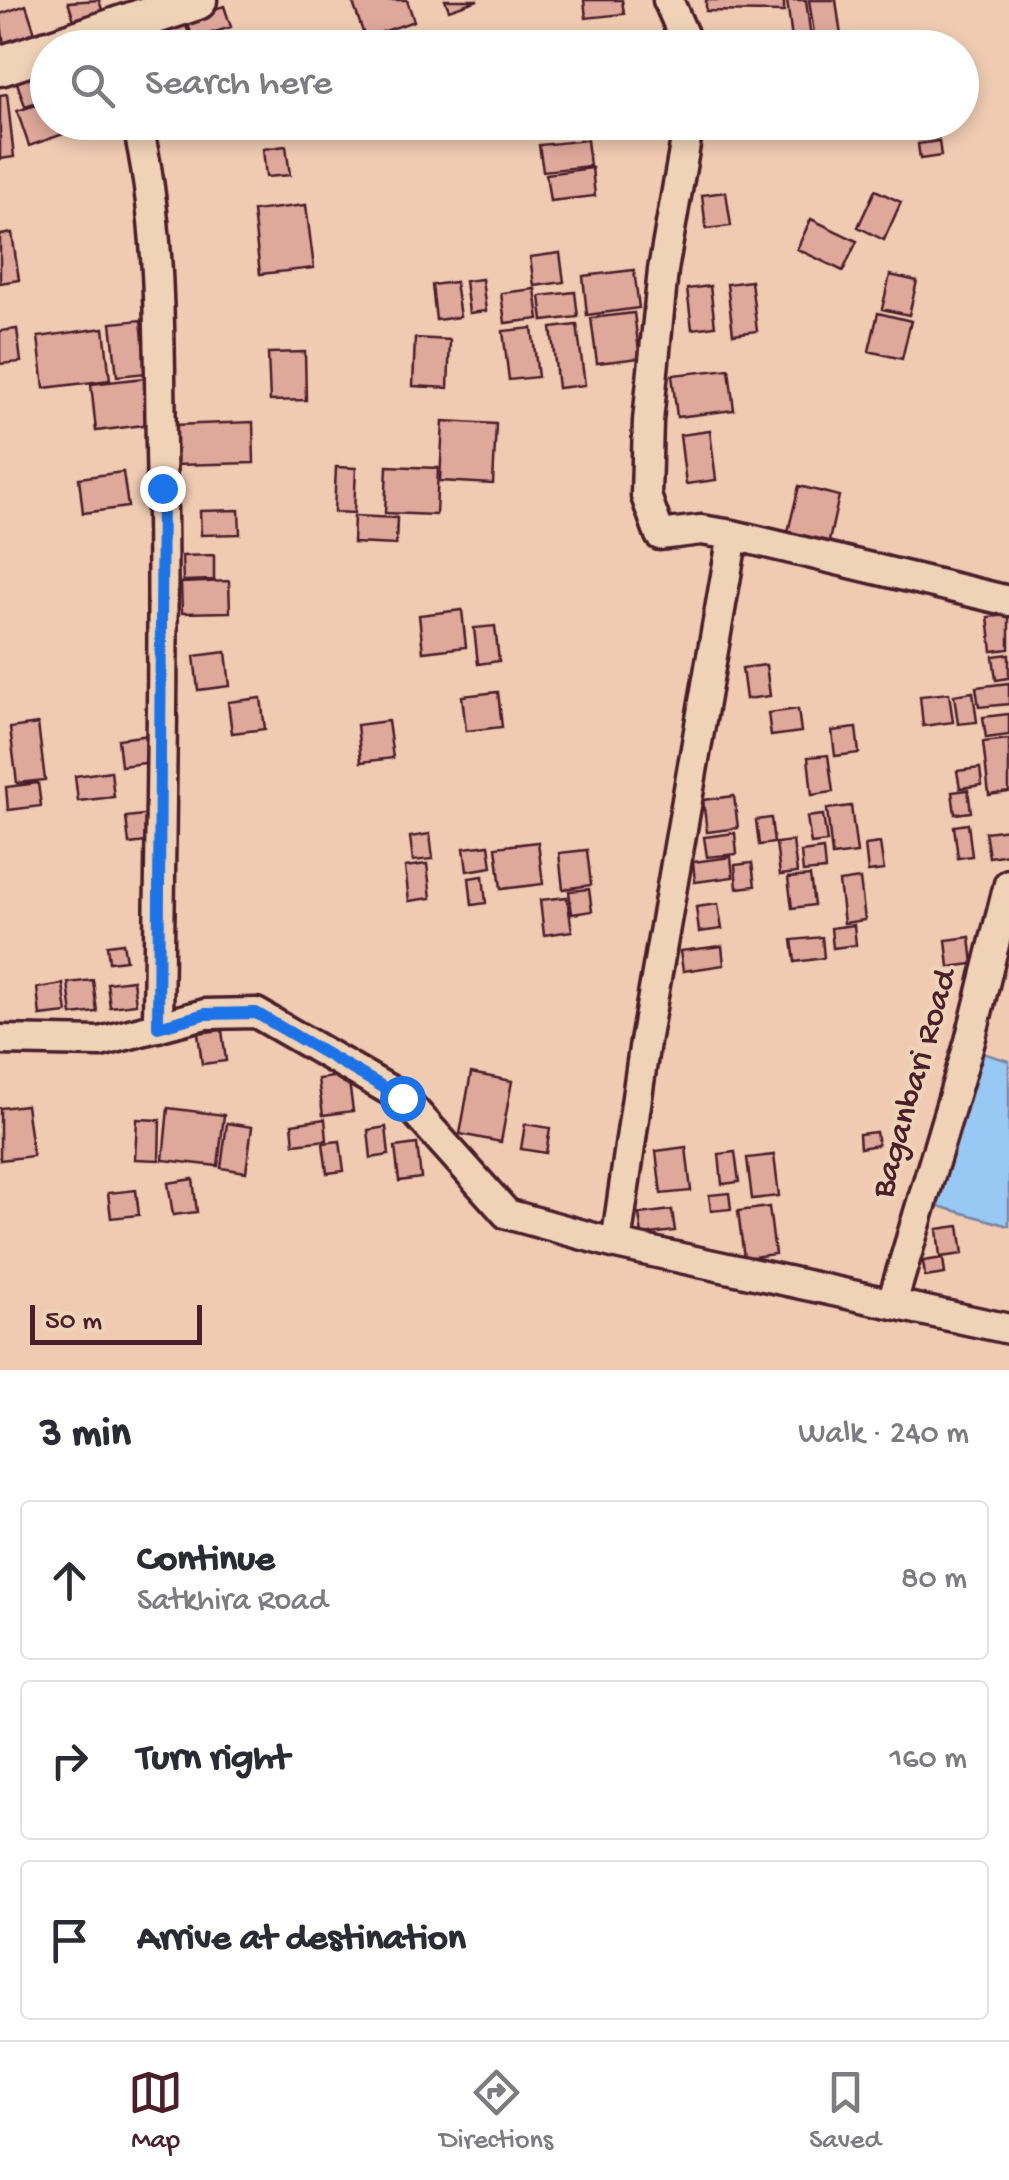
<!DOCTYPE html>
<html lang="en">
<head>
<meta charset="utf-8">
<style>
	body { margin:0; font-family:"Gochi Hand",sans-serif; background:#f7f7f7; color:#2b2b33 }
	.scale { position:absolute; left:30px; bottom:25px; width:172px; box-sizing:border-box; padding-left:10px; border:5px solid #4a1f2b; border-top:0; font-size:28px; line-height:35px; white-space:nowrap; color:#4a1f2b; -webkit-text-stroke:8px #f0d3b7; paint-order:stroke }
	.stop { position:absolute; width:30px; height:30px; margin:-22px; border:8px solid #1a73e8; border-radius:50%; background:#fff }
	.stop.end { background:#1a73e8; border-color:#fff; box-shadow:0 2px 10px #0008 }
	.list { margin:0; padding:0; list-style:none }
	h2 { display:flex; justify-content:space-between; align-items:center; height:130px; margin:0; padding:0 40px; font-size:42px }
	h2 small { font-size:32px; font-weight:400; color:#7c7c81 }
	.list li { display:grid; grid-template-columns:65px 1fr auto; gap:30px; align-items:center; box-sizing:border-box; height:160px; margin:0 20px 20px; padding:0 20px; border:2px solid #e1e1e2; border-radius:10px }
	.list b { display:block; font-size:38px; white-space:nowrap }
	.list p { margin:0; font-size:32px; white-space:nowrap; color:#7c7c81 }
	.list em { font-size:32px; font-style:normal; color:#7c7c81 }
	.icon { flex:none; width:55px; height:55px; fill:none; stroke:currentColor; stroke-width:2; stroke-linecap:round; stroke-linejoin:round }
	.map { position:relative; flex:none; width:1009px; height:1370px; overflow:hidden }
	.search { position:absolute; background:#fff; box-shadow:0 5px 15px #0003; left:30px; right:30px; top:30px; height:110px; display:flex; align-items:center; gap:25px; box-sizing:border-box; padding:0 35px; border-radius:55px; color:#7c7c81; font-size:38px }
	.sheet { height:670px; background:#fff }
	nav { display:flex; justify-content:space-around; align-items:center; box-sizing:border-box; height:140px; border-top:2px solid #e1e1e2; background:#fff; font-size:28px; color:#7c7c81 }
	nav a { display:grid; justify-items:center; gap:5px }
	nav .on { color:#4a1f2b }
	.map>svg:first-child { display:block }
</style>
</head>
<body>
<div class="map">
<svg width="1009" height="1370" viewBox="0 0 1009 1370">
	<rect width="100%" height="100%" fill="#f0cbb2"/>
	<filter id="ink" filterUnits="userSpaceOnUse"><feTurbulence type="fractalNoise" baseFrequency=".01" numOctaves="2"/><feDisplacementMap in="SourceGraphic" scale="20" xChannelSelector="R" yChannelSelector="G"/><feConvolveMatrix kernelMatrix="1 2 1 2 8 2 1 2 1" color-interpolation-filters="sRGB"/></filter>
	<g filter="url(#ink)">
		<!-- water -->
		<path fill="#98c9f4" stroke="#7985a4" stroke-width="2.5" d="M969 1049 1009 1061V1226L927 1203Z"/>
		<!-- building -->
		<path fill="#dea89b" stroke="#4a1f2b" stroke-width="2.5" d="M99 0 104 16 76 26 68 2Z
			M352 0H407L414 21 365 38Z
			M445 0H478L449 10Z
			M584 0H622L624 14 586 18Z
			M706 0H784V12L706 11Z
			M787 0H806L812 46 793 48Z
			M809 0H836L841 36 815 40Z
			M26 5 36 36 4 46 0 14Z
			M224 6 231 27 193 39 186 18Z
			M185 22 190 37 164 45 159 30Z
			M156 32 161 48H126L124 42Z
			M883 35 884 48H859L858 39Z
			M669 39 670 48H645L644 42Z
			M48 66V99L25 106 15 77Z
			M7 94 14 157 0 159V95Z
			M48 101V122H98L29 146 17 111Z
			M917 122H936L938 138 919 140Z
			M587 140 590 166 543 171 539 145Z
			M939 141 941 156 920 159 918 144Z
			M286 146 290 175 266 177 263 149Z
			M592 168 595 196 550 201 546 174Z
			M875 190 901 202 884 240 858 227Z
			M726 192 731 226 706 229 702 195Z
			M306 205 314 268 260 274 253 211Z
			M811 219 857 241 843 271 797 249Z
			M12 233 19 280 0 283V235Z
			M560 253 564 282 534 286 530 257Z
			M634 270 639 308 587 315 583 276Z
			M890 275 917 281 909 315 882 309Z
			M482 279 486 311 469 313 465 281Z
			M751 281 757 331 733 334 727 284Z
			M455 282 460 317 436 320 432 285Z
			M710 286 715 326 692 329 687 289Z
			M535 289 539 319 505 323 501 293Z
			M575 292 578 317 543 321 540 296Z
			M634 313 640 358 597 363 591 318Z
			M878 313 911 321 902 359 869 351Z
			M141 320 147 373 117 376 111 323Z
			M577 325 585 385 558 388 551 328Z
			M104 328 110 380 44 388 38 337Z
			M532 328 538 377 509 380 503 331Z
			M17 329 21 362 0 364V331Z
			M415 338 450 340 448 388 413 386Z
			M305 352 306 400 270 401 268 353Z
			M729 369 734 410 677 417 672 375Z
			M153 377 159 423 96 431 91 384Z
			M443 421 496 424 493 484 440 481Z
			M253 422 254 463 175 465 173 425Z
			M710 431 716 480 686 484 680 435Z
			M387 466 438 468 436 515 385 513Z
			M336 467 356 468 354 513 334 512Z
			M123 472 128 507 83 513 79 478Z
			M799 486 839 496 828 546 787 536Z
			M239 510 240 534 201 535 200 511Z
			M354 516 397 518 396 545 353 543Z
			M214 555V580L183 581 182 556Z
			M229 581 230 612 182 613 181 583Z
			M462 610 466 647 423 652 419 615Z
			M1009 615V649L992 651 988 617Z
			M495 626 499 661 478 664 474 628Z
			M226 652 230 686 198 690 194 656Z
			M1009 654V678L996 680 993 656Z
			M766 665 770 696 746 699 742 668Z
			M1009 683V704L979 707 976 687Z
			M498 692 502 727 466 731 462 696Z
			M973 692 977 722 958 724 954 695Z
			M949 693 953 722 923 726 920 696Z
			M261 698 265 729 232 733 228 702Z
			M798 709 801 732 771 736 768 713Z
			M1009 714V735L986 738 983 717Z
			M388 721 393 758 361 762 357 725Z
			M38 724 45 780 17 783 10 728Z
			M856 728 859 753 835 756 832 731Z
			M150 735 153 762 121 766 118 739Z
			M1009 739V792L989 795 983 742Z
			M828 755 833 792 812 795 808 757Z
			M980 768 982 785 960 788 957 771Z
			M111 771 114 797 78 801 75 776Z
			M38 783 41 806 8 810 6 787Z
			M968 790 971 812 955 814 952 792Z
			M734 796 738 828 707 832 703 800Z
			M851 806 857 853 832 856 827 809Z
			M152 814 155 841 129 844 126 817Z
			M823 815 827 842 811 844 807 817Z
			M771 818 774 843 759 845 756 820Z
			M968 824 972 856 958 858 954 826Z
			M1009 829V854L989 857 985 832Z
			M735 833 737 854 707 857 704 837Z
			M430 834 433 859 413 861 410 837Z
			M793 841 797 873 780 875 776 843Z
			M538 842 543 884 501 889 496 847Z
			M880 843 884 870 868 872 865 845Z
			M489 845 492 867 467 871 464 848Z
			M823 849 825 870 803 872 801 852Z
			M587 850 591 885 563 889 559 853Z
			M731 857 733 877 695 882 693 862Z
			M752 863 755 886 737 888 735 865Z
			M427 864 431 898 409 901 405 867Z
			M483 876 486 903 472 905 469 878Z
			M810 876 814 905 792 908 788 878Z
			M860 879 865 920 844 923 839 882Z
			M589 889 592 911 572 914 569 891Z
			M567 897 572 931 544 935 540 900Z
			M718 904 722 929 699 932 696 907Z
			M854 925 856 945 833 948 831 928Z
			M822 937 824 958 795 962 792 940Z
			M970 937 973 964 949 967 946 940Z
			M123 943 126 960 109 962 107 945Z
			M722 946 724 965 683 971 680 951Z
			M93 980 97 1012 72 1015 68 983Z
			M133 980 136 1004 110 1007 107 983Z
			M63 984 67 1013 40 1016 37 988Z
			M222 1030 226 1061 202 1064 198 1033Z
			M471 1073 512 1081 501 1142 460 1134Z
			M348 1075 353 1111 323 1115 318 1079Z
			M26 1105 33 1156 0 1160V1108Z
			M168 1108 224 1115 218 1166 163 1160Z
			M137 1119 160 1120 159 1160 135 1159Z
			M325 1119 327 1140 294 1144 292 1124Z
			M227 1123 252 1127 246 1172 221 1168Z
			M525 1124 550 1128 546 1153 521 1149Z
			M386 1127 389 1155 371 1158 368 1130Z
			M876 1132 878 1145 860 1148 859 1134Z
			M340 1141 344 1171 327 1173 323 1143Z
			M417 1144 421 1178 399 1181 395 1147Z
			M686 1147 691 1191 661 1194 656 1151Z
			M735 1152 739 1182 722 1184 719 1154Z
			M774 1155 779 1196 752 1199 747 1158Z
			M193 1179 197 1212 173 1215 168 1183Z
			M136 1190 139 1215 111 1218 108 1193Z
			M729 1193 731 1209 711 1211 709 1195Z
			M769 1207 775 1254 744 1258 738 1211Z
			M672 1210 675 1231 642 1235 639 1214Z
			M959 1226 963 1254 940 1257 937 1229Z
			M943 1258 945 1274 925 1277 923 1261Z"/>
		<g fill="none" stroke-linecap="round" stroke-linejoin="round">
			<!-- minor casing -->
			<g stroke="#4a1f2b" stroke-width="35">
				<path id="minor" d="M668 0 689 48
					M137 122C162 228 159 340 161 448 165 641 160 834 158 1027
					M689 122 663 270 648 421 646 496 660 535 701 530 733 535 1009 601
					M0 1040 100 1042 205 1014 256 1013 403 1098 507 1214 616 1244 1009 1329
					M616 1244 644 1048 733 535
					M892 1303 970 1041 1009 884"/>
			</g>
			<!-- major casing -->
			<g stroke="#4a1f2b" stroke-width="45">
				<path id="major" d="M55 48 197 0
					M0 66 48 50"/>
			</g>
			<!-- minor -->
			<use href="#minor" stroke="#f0d3b7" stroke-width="28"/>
			<!-- major -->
			<use href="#major" stroke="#f0d3b7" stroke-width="38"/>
		</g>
	</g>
	<g fill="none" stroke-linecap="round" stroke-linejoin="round" filter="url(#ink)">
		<!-- route -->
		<path stroke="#1a73e8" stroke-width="12" d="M162 488 158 1027 205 1014 256 1013 402 1098"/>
	</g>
	<g text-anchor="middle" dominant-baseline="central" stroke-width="8" stroke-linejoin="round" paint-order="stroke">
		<!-- street labels -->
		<g font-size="35" fill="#4a1f2b" stroke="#f0d3b7">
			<text transform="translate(916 1084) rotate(-74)">Baganbari Road</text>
		</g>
	</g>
</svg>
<div class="scale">50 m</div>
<div class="stop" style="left:402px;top:1098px"></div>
<div class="stop end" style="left:162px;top:488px"></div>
<div class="search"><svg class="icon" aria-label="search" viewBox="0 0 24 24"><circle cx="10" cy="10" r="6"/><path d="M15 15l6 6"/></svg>Search here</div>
</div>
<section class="sheet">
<h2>3 min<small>Walk · 240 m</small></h2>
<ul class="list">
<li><svg class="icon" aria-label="ahead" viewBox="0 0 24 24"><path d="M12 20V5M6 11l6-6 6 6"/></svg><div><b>Continue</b><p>Satkhira Road</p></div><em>80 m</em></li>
<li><svg class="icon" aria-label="right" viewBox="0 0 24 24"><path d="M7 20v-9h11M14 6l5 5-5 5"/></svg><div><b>Turn right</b></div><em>160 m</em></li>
<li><svg class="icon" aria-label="arrive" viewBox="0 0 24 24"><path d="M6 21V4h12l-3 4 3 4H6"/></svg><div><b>Arrive at destination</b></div></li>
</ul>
</section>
<nav>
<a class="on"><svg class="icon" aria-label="map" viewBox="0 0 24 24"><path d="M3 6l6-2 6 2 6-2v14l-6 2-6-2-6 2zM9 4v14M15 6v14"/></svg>Map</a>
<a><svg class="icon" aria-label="directions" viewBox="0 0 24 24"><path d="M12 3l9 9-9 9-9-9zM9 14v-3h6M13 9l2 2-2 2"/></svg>Directions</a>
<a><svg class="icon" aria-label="saved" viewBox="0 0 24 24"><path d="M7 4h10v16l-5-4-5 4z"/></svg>Saved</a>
</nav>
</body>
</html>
